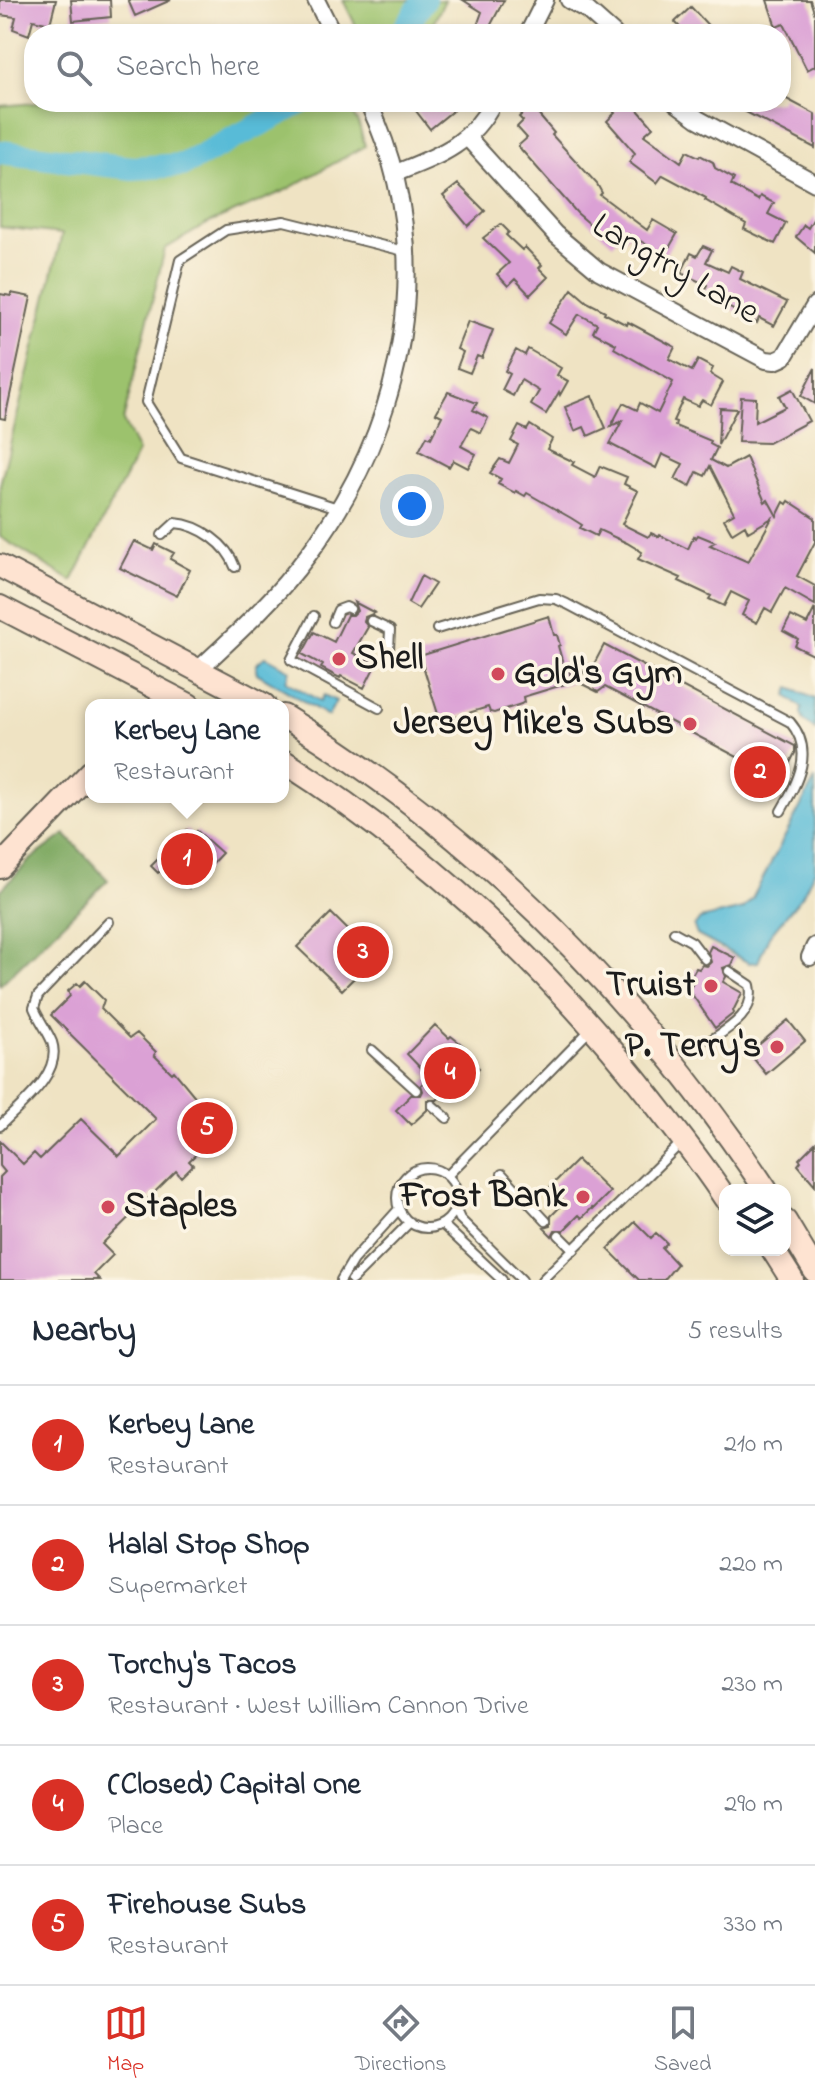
<!DOCTYPE html>
<html lang="en">
<head>
<meta charset="utf-8">
<style>
	body { margin:0; font-family:"Indie Flower",sans-serif; background:#f2f2f3; color:#1f2937 }
	.controls { position:absolute; right:24px; bottom:24px; display:grid; overflow:hidden; border-radius:16px; box-shadow:0 4px 12px #0003 }
	.controls button { width:72px; height:72px; display:grid; place-items:center; padding:0; border:0; border-bottom:2px solid #e0e1e3; background:#fff; color:#1f2937; font:40px sans-serif }
	.you { position:absolute; left:412px; top:506px; width:28px; height:28px; margin:-20px; border:6px solid #fff; border-radius:50%; background:#1a73e8; box-shadow:0 0 0 12px #1a73e833 }
	.badge { display:grid; place-items:center; width:52px; height:52px; border-radius:50%; background:#d93025; color:#fff; font-size:26px; font-weight:700 }
	.pin { position:absolute; translate:-50% -50%; border:4px solid #fff; box-shadow:0 2px 8px #0006 }
	.popup { position:absolute; left:85px; top:699px; width:204px; height:104px; box-sizing:border-box; display:grid; place-content:center; border-radius:16px; background:#fff; filter:drop-shadow(0 2px 6px #0005); font-size:26px; white-space:nowrap; color:#747a83 }
	.popup b { font-size:30px; color:#1f2937 }
	.popup::after { content:''; position:absolute; left:50%; top:100%; margin-left:-16px; border:16px solid transparent; border-top-color:#fff }
	.list { margin:0; padding:0; list-style:none }
	h2 { display:flex; justify-content:space-between; align-items:center; height:104px; margin:0; padding:0 32px; font-size:34px }
	h2 small { font-size:26px; font-weight:400; color:#747a83 }
	.list li { display:grid; grid-template-columns:52px 1fr auto; gap:24px; align-items:center; box-sizing:border-box; height:120px; padding:0 32px; border-top:2px solid #e0e1e3 }
	.list b { display:block; font-size:30px; white-space:nowrap }
	.list p { margin:0; font-size:26px; white-space:nowrap; color:#747a83 }
	.list em { font-size:26px; font-style:normal; color:#747a83 }
	.icon { flex:none; width:44px; height:44px; fill:none; stroke:currentColor; stroke-width:2; stroke-linecap:round; stroke-linejoin:round }
	.map { position:relative; flex:none; width:815px; height:1280px; overflow:hidden }
	.search { position:absolute; background:#fff; box-shadow:0 4px 12px #0003; left:24px; right:24px; top:24px; height:88px; display:flex; align-items:center; gap:20px; box-sizing:border-box; padding:0 28px; border-radius:32px; color:#747a83; font-size:30px }
	.sheet { height:704px; background:#fff }
	nav { display:flex; justify-content:space-around; align-items:center; box-sizing:border-box; height:112px; border-top:2px solid #e0e1e3; background:#fff; font-size:22px; color:#747a83 }
	nav a { display:grid; justify-items:center; gap:4px }
	nav .on { color:#d93025 }
	.map>svg:first-child { display:block }
</style>
</head>
<body>
<div class="map">
<svg width="815" height="1280" viewBox="0 0 815 1280">
	<rect width="100%" height="100%" fill="#fcf5e5"/>
	<filter id="ink" filterUnits="userSpaceOnUse"><feTurbulence type="fractalNoise" baseFrequency=".0125" numOctaves="2"/><feDisplacementMap in="SourceGraphic" scale="16" xChannelSelector="R" yChannelSelector="G"/><feConvolveMatrix kernelMatrix="1 2 1 2 8 2 1 2 1" color-interpolation-filters="sRGB"/></filter>
	<filter id="wash" filterUnits="userSpaceOnUse"><feTurbulence type="fractalNoise" baseFrequency=".006" numOctaves="4" result="noise"/><feDisplacementMap in="SourceGraphic" scale="32" xChannelSelector="R" yChannelSelector="G"/><feGaussianBlur stdDeviation="1.8" result="paint"/><feColorMatrix in="noise" values="0 0 0 0 0 0 0 0 0 0 0 0 0 0 0 0 0 1.4 0 .05"/><feComposite in="paint" operator="in"/></filter>
	<g filter="url(#wash)">
		<rect width="100%" height="100%" fill="#efe3c3"/>
		<!-- green -->
		<path fill="#9cc26d" stroke="#5c6f44" stroke-width="2" d="M343 0H445L428 34H360Z
			M47 102H346L359 125 365 146 284 191 207 224 165 249 123 421 138 452 72 581 0 537V485L62 234 0 227V106Z"/>
		<!-- forest -->
		<path fill="#7da860" stroke="#4c623e" stroke-width="2" d="M65 834 108 880 0 985V891L30 860Z"/>
		<!-- water -->
		<path fill="#59bbd7" stroke="#3a6c7a" stroke-width="2" d="M266 657 290 670 286 681 320 701 324 695 336 701 328 716 257 673C254 665 259 660 266 657Z
			M790 688 815 699V730L804 721 801 713 802 708 787 696Z
			M815 779V870L802 896 769 936 758 962 749 963 697 935 694 927 700 919 743 909 752 899Z"/>
		<g fill="none" stroke-linecap="round" stroke-linejoin="round">
			<!-- river -->
			<path stroke="#59bbd7" stroke-width="24" d="M401 34 424 0
				M0 152 132 168 183 165 302 102"/>
		</g>
		<g id="blocks">
			<!-- building -->
			<path fill="#dba1d5" d="M0 0H56L50 24 33 20 29 35 13 29 16 17 0 15Z
				M71 0H110L111 17 73 21Z
				M128 0H171L135 16Z
				M463 0H504L486 34H474L482 12Z
				M767 0H810L815 15V66L807 70 784 24 776 27Z
				M691 7 716 34H686L675 22Z
				M781 96 815 114V148L742 110 746 102H781Z
				M428 102H451L456 108 430 129 416 111Z
				M606 102H631L653 127 644 135 681 162 687 151 699 157 700 155 713 162 715 168 734 179 731 185 758 200 760 196 774 203 768 214 786 223 775 244 744 229 746 224 705 200 706 198 663 175 657 183 629 162 635 153 607 121 615 113Z
				M531 106 554 133 552 135 597 184 602 193 600 195 647 230 653 220 677 234 665 255 628 234 622 242 617 238 613 244 577 213 518 146 527 138 517 127 523 121 519 117Z
				M458 184 485 211 468 226 443 196Z
				M815 216V253L796 237 804 225 808 228Z
				M501 224 509 232 506 235 522 250 525 247 542 265 539 268 548 277 530 295 515 279 508 286 497 274 509 263 483 238Z
				M703 246 712 250 706 262 728 272 731 266 743 272 740 279 787 302 774 326 759 318 757 323 703 293 707 285 681 273 691 253 697 256Z
				M572 289 587 302 605 311 604 313 627 325 628 322 675 347 669 359 692 371 698 360 713 368 710 374 723 382 711 405 702 400 698 406 683 399 673 421 676 422 675 426 711 441 710 444 717 448 711 460 726 468 746 457 765 502 768 500 777 516 784 502 787 504 789 501 815 518V542L797 576 815 586V605L785 588 772 612 765 608 757 623 742 615 749 601 731 592 724 606 709 599 711 596 679 581 681 578 638 559 642 552 627 543 599 530 596 536 580 528 582 525 571 518 527 493 525 496 516 491 515 493 498 484 501 479 490 473 500 459 509 463 518 445 511 441 519 426 527 430 530 425 552 439 547 449 574 462 572 465 595 477 600 466 627 477 624 484 638 491 622 524 648 537 651 533 659 537 660 535 688 549 694 536 696 538 698 535 715 542 710 545 748 562 772 518 748 532 745 525 732 533 724 519 734 513 710 466 705 476 697 472 690 487 675 479 683 464 662 454 656 468 610 444 622 421 611 426 623 403 637 410 640 403 658 413 673 382 614 348 616 344 593 332 597 324 579 314 566 334 549 323Z
				M11 293 31 297 5 419 0 418V294L11 296Z
				M468 321 493 330 482 358 477 356 470 373 457 368 463 352 457 349Z
				M528 349 561 368 557 375 568 381 560 395 559 392 546 414 531 405 539 391 521 380 513 396 502 390 510 374 505 371 516 350 525 355Z
				M815 368V404L801 396Z
				M792 389 809 421 768 443 738 442 741 397 756 398 755 422 785 407 779 396Z
				M448 392 477 403 473 410 488 418 481 433 471 428 461 446 476 454 468 468 453 460 449 467 419 451 427 436 431 438 442 416 436 413Z
				M592 396 606 428 588 436 584 427 575 431 565 407Z
				M720 408 737 409 718 445Z
				M134 541 153 550 156 544 174 553 170 559 190 570 177 596 120 568Z
				M421 576 435 584 418 609 408 603Z
				M354 602 375 613 365 617 364 622 368 627 353 653 376 664 364 688 341 676 340 678 334 675 321 668 323 665 302 654 314 632 334 642 347 615H353L357 611Z
				M815 608V656L795 646 798 639 783 631 791 616 807 624Z
				M549 616 554 635H557L560 645 558 646 564 667 568 666 572 682 523 697 524 702 521 704 494 713 490 712 488 707 449 719 438 714 420 656Z
				M604 645 795 746V753L779 784 775 782 773 785 760 778 761 775 758 773 760 769 605 687 598 692 578 682 588 664 593 666Z
				M187 830 193 836 197 831 222 853 189 888 166 866 158 873 151 866Z
				M331 913 375 957 342 990 297 947Z
				M711 946 735 958 732 965 723 968 726 977 723 982 742 993 733 1011 734 1013 715 1028 689 990 695 979 691 977 696 968 699 969 702 965 707 966 711 962 708 952Z
				M85 981 104 1000 101 1009 130 1038 137 1033 156 1052 154 1055 172 1073 174 1071 197 1099 200 1096 219 1116V1139H212L189 1161 193 1165 181 1177 176 1171 102 1244 113 1255 94 1274 100 1280H0V1177L5 1172 0 1166V1141L23 1164 34 1153 40 1159 81 1119 119 1156 156 1119 51 1015 70 996 68 991 77 983 80 986Z
				M788 1020 805 1041 766 1074 749 1053Z
				M435 1025 449 1038 451 1036 466 1048 470 1055 468 1057 479 1068 450 1098 445 1092 437 1100H427V1110L411 1125 396 1110 411 1095H421L423 1091 421 1085 429 1077 407 1054Z
				M815 1143V1185L798 1165 801 1161 799 1159Z
				M577 1160 610 1192 593 1209 592 1208 582 1218 579 1215 564 1230H555L552 1236 544 1228 551 1226V1216L565 1202 550 1187Z
				M635 1222 651 1238 656 1233 667 1243 662 1248 677 1264 664 1280H639L608 1249Z"/>
		</g>
	</g>
	<g filter="url(#ink)">
		<use href="#blocks" fill-opacity="0" stroke="#666256" stroke-width="2"/>
		<g fill="none" stroke-linecap="round" stroke-linejoin="round">
			<!-- lane casing -->
			<g stroke="#666256" stroke-width="12">
				<path id="lane" d="M338 508 181 458 146 402 180 260 226 230 284 221 404 251
					M162 535 175 523C200 525 227 544 235 567
					M314 616 291 660 379 708
					M371 621 390 630 389 649
					M333 622 338 610 346 607 350 609
					M437 629 539 598 556 599 567 604 790 722C815 751 798 781 781 811
					M674 932 692 942 705 959
					M711 1040C731 1027 756 1012 750 985L729 971
					M372 1050 416 1090
					M432 1105 447 1118
					M0 1126C19 1106 63 1074 52 1042 47 1030 39 1020 34 1008L38 996 109 922
					M397 1198a30 30 0 1 1 60 0a30 30 0 1 1-60 0Z
					M502 1174 546 1221
					M447 1176 590 1030
					M455 1208 460 1219 522 1280
					M442 1224 502 1280
					M559 1235 574 1250
					M341 1280 353 1260 399 1209
					M352 1280 410 1222
					M542 1280 681 1143"/>
			</g>
			<!-- street casing -->
			<g stroke="#666256" stroke-width="20">
				<path id="street" d="M316 0 333 34
					M569 0 587 10 614 34
					M528 34 545 0
					M675 102 698 119 815 183
					M468 138 555 234 599 271 766 360 775 361 784 357 815 305
					M396 173C438 156 471 145 493 102
					M199 669C237 634 277 597 308 555 406 423 440 254 368 102
					M810 957 815 946"/>
			</g>
			<!-- secondary casing -->
			<g stroke="#666256" stroke-width="26">
				<path id="secondary" d="M0 566 264 705
					M0 607 189 705
					M283 716C480 835 639 999 766 1190
					M283 761C426 852 549 967 653 1101 678 1133 703 1164 725 1198
					M0 867 91 772
					M785 1221 815 1271
					M773 1250 792 1280"/>
			</g>
			<!-- lane -->
			<use href="#lane" stroke="#fff" stroke-width="8"/>
			<!-- street -->
			<use href="#street" stroke="#fff" stroke-width="16"/>
			<!-- secondary -->
			<use href="#secondary" stroke="#fee3d1" stroke-width="22"/>
		</g>
	</g>
	<!-- markers -->
	<g fill="#d1495b" stroke="#fcf5e5" stroke-width="3">
		<circle cx="339" cy="659" r="8"/>
		<circle cx="498" cy="674" r="8"/>
		<circle cx="690" cy="724" r="8"/>
		<circle cx="711" cy="986" r="8"/>
		<circle cx="777" cy="1047" r="8"/>
		<circle cx="583" cy="1197" r="8"/>
		<circle cx="108" cy="1207" r="8"/>
	</g>
	<g text-anchor="middle" dominant-baseline="central" stroke-width="7" stroke-linejoin="round" paint-order="stroke">
		<!-- street labels -->
		<g font-size="36" fill="#1c1c1c" stroke="#fcf5e5">
			<text transform="translate(675 270) rotate(30)">Langtry Lane</text>
		</g>
		<!-- poi labels -->
		<g font-size="36" font-weight="bold" fill="#1c1c1c" stroke="#fcf5e5" text-anchor="end">
			<text x="355" y="659" text-anchor="start">Shell</text>
			<text x="514" y="674" text-anchor="start">Gold's Gym</text>
			<text x="674" y="724">Jersey Mike's Subs</text>
			<text x="695" y="986">Truist</text>
			<text x="761" y="1047">P. Terry's</text>
			<text x="567" y="1197">Frost Bank</text>
			<text x="124" y="1207" text-anchor="start">Staples</text>
		</g>
	</g>
</svg>
<div class="controls">
<button><svg class="icon" aria-label="layers" viewBox="0 0 24 24"><path d="M12 4l9 5-9 5-9-5zM3 14l9 5 9-5"/></svg></button>
</div>
<div class="you"></div>
<div class="pin badge" style="left:187px;top:859px">1</div>
<div class="popup"><b>Kerbey Lane</b>Restaurant</div>
<div class="pin badge" style="left:760px;top:772px">2</div>
<div class="pin badge" style="left:363px;top:952px">3</div>
<div class="pin badge" style="left:450px;top:1073px">4</div>
<div class="pin badge" style="left:207px;top:1128px">5</div>
<div class="search"><svg class="icon" aria-label="search" viewBox="0 0 24 24"><circle cx="10" cy="10" r="6"/><path d="M15 15l6 6"/></svg>Search here</div>
</div>
<section class="sheet">
<h2>Nearby<small>5 results</small></h2>
<ul class="list">
<li><span class="badge">1</span><div><b>Kerbey Lane</b><p>Restaurant</p></div><em>210 m</em></li>
<li><span class="badge">2</span><div><b>Halal Stop Shop</b><p>Supermarket</p></div><em>220 m</em></li>
<li><span class="badge">3</span><div><b>Torchy's Tacos</b><p>Restaurant · West William Cannon Drive</p></div><em>230 m</em></li>
<li><span class="badge">4</span><div><b>(Closed) Capital One</b><p>Place</p></div><em>290 m</em></li>
<li><span class="badge">5</span><div><b>Firehouse Subs</b><p>Restaurant</p></div><em>330 m</em></li>
</ul>
</section>
<nav>
<a class="on"><svg class="icon" aria-label="map" viewBox="0 0 24 24"><path d="M3 6l6-2 6 2 6-2v14l-6 2-6-2-6 2zM9 4v14M15 6v14"/></svg>Map</a>
<a><svg class="icon" aria-label="directions" viewBox="0 0 24 24"><path d="M12 3l9 9-9 9-9-9zM9 14v-3h6M13 9l2 2-2 2"/></svg>Directions</a>
<a><svg class="icon" aria-label="saved" viewBox="0 0 24 24"><path d="M7 4h10v16l-5-4-5 4z"/></svg>Saved</a>
</nav>
</body>
</html>
